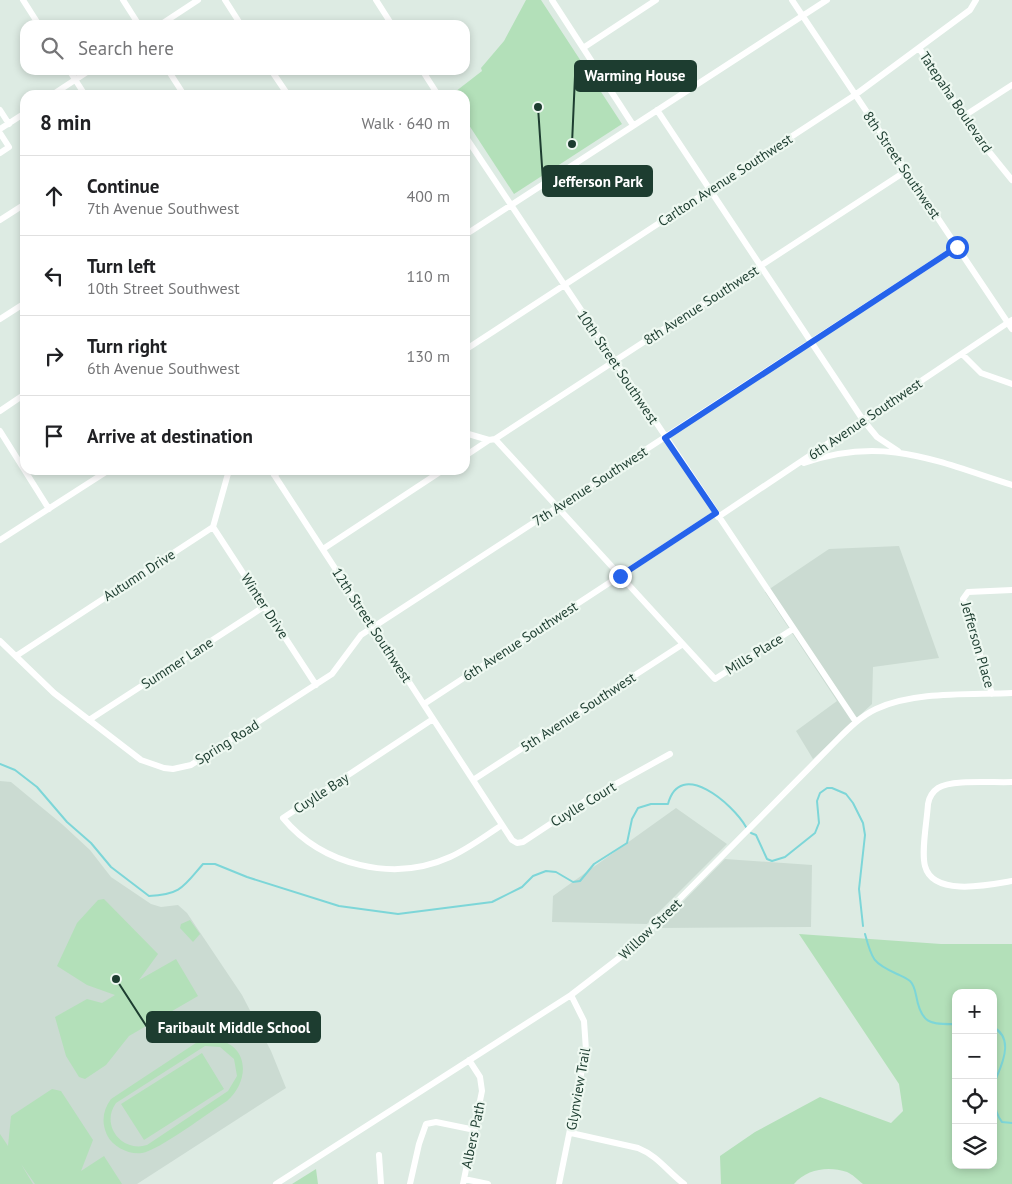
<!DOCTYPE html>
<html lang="en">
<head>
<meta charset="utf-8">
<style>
	body { margin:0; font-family:"PT Sans",sans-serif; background:#f6f6f6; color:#202124 }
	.controls { position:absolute; right:15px; bottom:15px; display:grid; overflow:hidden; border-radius:10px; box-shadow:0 2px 8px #0003 }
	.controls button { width:45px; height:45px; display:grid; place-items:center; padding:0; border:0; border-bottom:1px solid #e0e0e0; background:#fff; color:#202124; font:25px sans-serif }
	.stop { position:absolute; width:15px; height:15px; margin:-11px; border:4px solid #2563eb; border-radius:50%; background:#fff }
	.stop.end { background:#2563eb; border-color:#fff; box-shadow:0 1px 5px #0008 }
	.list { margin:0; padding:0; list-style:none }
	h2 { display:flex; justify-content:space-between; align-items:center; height:65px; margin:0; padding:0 20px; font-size:21px }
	h2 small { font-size:16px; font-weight:400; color:#757577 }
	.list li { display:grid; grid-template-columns:32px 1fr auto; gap:15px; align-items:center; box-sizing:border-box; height:80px; padding:0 20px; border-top:1px solid #e0e0e0 }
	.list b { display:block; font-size:19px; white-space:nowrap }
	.list p { margin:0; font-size:16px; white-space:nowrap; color:#757577 }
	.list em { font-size:16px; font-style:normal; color:#757577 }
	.icon { flex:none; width:28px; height:28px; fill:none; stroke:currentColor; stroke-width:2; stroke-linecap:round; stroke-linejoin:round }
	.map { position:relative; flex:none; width:1012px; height:1184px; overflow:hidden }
	.search { position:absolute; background:#fff; box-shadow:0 2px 8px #0003; left:20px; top:20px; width:450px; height:55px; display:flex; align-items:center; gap:12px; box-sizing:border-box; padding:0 18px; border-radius:15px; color:#757577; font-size:19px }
	.panel { position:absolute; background:#fff; box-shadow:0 2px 8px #0003; left:20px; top:90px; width:450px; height:385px; border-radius:15px }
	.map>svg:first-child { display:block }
</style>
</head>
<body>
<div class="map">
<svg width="1012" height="1184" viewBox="0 0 1012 1184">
	<rect width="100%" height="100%" fill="#ddebe3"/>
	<!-- built -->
	<path fill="#cbdbd2" d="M899 546 939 658 873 667 872 704 813 759 796 731 837 701 765 592 829 549Z
		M0 781 11 782 63 825 90 850 111 877 151 904 161 907 178 905 187 913 242 995 271 1051 286 1088 137 1184H0Z
		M676 808 727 844 647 924 552 922 553 896Z
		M725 859 812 865 811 927 657 928Z"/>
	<!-- green -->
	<path fill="#b3e0b9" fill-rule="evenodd" d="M526 0H541L622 124 514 194 465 119V95H451L482 71 481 68 504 41Z
		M104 899 158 954 139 980 176 959 198 996 129 1036 106 1065 85 1079 79 1077 66 1056 55 1017 87 999 102 1003 115 995 87 985 57 966 77 923 98 900Z
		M190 920 200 934 193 942 180 928 181 924Z
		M799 934 941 944H1012V1184H863C858 1180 852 1174 847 1172 828 1166 807 1169 794 1184H721L720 1156 755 1132 820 1097 891 1123 903 1111 899 1084ZM956 993H993V1165H956Z
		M211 1033 213 1039C249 1043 251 1080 227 1101 211 1111 158 1151 142 1153 129 1155 113 1147 107 1135 101 1122 103 1110 111 1099ZM205 1046 220 1047 234 1059 237 1076 228 1091 147 1145C122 1153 100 1125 116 1103Z
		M202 1053 224 1089 144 1140 121 1104Z
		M52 1089 61 1091 93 1140 81 1171 104 1156 122 1184H35L21 1164 33 1184H0V1134L8 1146 11 1116Z
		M316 1169 318 1184H292Z"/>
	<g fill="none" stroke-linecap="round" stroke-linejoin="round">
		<!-- stream -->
		<path stroke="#7dd6d8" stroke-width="2" d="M0 764 15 770 37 787 67 822 91 843 111 867 149 896C181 895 184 886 203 864H215L247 877 339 906 398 914 492 902 522 887 533 876 546 871 556 872 573 882 580 881 594 864 627 843 632 819 638 808 651 804H668C680 758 733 804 746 827
			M751 833 756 835 767 859 772 861 785 857 815 833 819 823 817 801 820 793 827 788H832L846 794 853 803 863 823 865 835 859 889 863 926
			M865 934C872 960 873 963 897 974 901 976 906 978 910 981 914 985 915 990 916 995 921 1023 929 1025 956 1024
			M993 1027C1012 1037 1005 1058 997 1076 992 1089 993 1111 1002 1122L1012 1123"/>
		<!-- minor -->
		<path stroke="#fff" stroke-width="6" d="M23 0 39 25
			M123 0 139 25
			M225 0 241 25
			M376 0 392 25
			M552 0 633 125
			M792 0 1012 329
			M160 25 198 0
			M583 48 656 0
			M919 48 982 143 1012 180
			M69 70 85 95
			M168 70 184 95
			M271 70 288 95
			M422 70 438 95
			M52 95 90 70
			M0 110 9 124
			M657 110 863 420 877 437 898 451
			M964 116 1012 85
			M0 129 25 113
			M0 133 9 147 0 153
			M465 136 856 722
			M0 220 25 204
			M465 235 827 0
			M0 319 25 303
			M465 350 855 95 970 10 976 0
			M962 354 981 373 1012 384
			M0 411 25 394
			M0 431 49 509
			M465 433 489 440
			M495 439 715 679 793 629
			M465 456 489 440 495 439 906 171
			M804 463C883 435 936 461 1012 485
			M271 470 512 840 517 843 523 842 585 801 670 754
			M274 475 281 470
			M718 517 1012 320
			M213 527 316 685
			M0 540 109 470
			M323 549 443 470
			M0 641 54 693 141 760 164 768 173 769 191 765 332 674 361 635 957 247
			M16 656 213 527 229 470
			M992 694 963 599 968 592 1012 590
			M424 704 716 513
			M433 719 283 818C322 865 393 883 450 857 468 849 485 836 502 825
			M89 720 265 606
			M473 780 683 644
			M1012 782C995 783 951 779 938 788 932 792 929 798 928 804 927 821 921 851 925 866 933 897 989 885 1012 881
			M571 1133 638 1148C658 1156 667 1171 684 1184
			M379 1155 381 1184
			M464 1179 488 1184
			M276 1184 571 995 627 952 837 740C849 728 861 716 876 709 914 691 970 695 1012 693
			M410 1184 419 1144 426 1124 436 1122 475 1130
			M463 1184 482 1091 480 1077 469 1060
			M559 1184 586 1050 584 1021 571 995"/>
	</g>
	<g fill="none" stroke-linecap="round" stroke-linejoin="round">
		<!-- route -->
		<path stroke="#2563eb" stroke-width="6" d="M620 576 716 513 665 438 957 247"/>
	</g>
	<g text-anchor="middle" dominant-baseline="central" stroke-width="4.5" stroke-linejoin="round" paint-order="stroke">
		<!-- street labels -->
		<g font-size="14" fill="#1d3d30" stroke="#eef8f1">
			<text transform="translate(956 102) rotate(56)">Tatepaha Boulevard</text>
			<text transform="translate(902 165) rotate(56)">8th Street Southwest</text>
			<text transform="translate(725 180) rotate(-33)">Carlton Avenue Southwest</text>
			<text transform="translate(701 305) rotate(-33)">8th Avenue Southwest</text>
			<text transform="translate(618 367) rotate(56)">10th Street Southwest</text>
			<text transform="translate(865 419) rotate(-34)">6th Avenue Southwest</text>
			<text transform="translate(590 486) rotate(-33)">7th Avenue Southwest</text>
			<text transform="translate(139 575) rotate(-33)">Autumn Drive</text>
			<text transform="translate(265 606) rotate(57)">Winter Drive</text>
			<text transform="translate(372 625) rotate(57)">12th Street Southwest</text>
			<text transform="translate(520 641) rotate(-33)">6th Avenue Southwest</text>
			<text transform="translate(978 645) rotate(74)">Jefferson Place</text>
			<text transform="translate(754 654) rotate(-32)">Mills Place</text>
			<text transform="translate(177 663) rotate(-33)">Summer Lane</text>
			<text transform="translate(578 712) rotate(-33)">5th Avenue Southwest</text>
			<text transform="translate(227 742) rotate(-32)">Spring Road</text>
			<text transform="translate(321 793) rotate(-33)">Cuylle Bay</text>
			<text transform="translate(583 804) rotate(-31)">Cuylle Court</text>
			<text transform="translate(650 929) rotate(-44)">Willow Street</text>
			<text transform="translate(578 1089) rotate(-80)">Glynview Trail</text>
			<text transform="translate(473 1135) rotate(-78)">Albers Path</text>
		</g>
	</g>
	<!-- callouts -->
	<path fill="none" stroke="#1d3d30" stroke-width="2" d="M572 144L575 76M538 107L543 181M116 979L147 1027"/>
	<g fill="#1d3d30" stroke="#eef8f1" stroke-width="2">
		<circle cx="572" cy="144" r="5"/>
		<circle cx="538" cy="107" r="5"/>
		<circle cx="116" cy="979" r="5"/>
	</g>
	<g fill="#1d3d30" stroke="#1d3d30" stroke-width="2">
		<rect x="575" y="61" width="121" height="30" rx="5"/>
		<rect x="543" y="166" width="109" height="30" rx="5"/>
		<rect x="147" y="1012" width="173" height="30" rx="5"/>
	</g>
	<g font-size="15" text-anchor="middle" font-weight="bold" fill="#fff">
		<text x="635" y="81">Warming House</text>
		<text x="598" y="187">Jefferson Park</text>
		<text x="234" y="1033">Faribault Middle School</text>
	</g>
</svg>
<div class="controls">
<button>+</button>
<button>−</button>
<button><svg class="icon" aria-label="locate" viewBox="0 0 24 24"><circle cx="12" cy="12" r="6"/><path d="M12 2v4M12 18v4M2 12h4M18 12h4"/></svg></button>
<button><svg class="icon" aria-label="layers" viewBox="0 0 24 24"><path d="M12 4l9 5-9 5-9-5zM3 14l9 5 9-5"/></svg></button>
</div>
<div class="stop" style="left:957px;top:247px"></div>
<div class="stop end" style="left:620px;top:576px"></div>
<div class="search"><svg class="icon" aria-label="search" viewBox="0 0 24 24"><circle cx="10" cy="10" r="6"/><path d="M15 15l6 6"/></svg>Search here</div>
<section class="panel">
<h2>8 min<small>Walk · 640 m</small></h2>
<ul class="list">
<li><svg class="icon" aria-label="ahead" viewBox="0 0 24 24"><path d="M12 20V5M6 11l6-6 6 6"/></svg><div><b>Continue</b><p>7th Avenue Southwest</p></div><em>400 m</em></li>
<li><svg class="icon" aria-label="left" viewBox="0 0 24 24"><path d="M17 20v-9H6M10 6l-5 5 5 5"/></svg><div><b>Turn left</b><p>10th Street Southwest</p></div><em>110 m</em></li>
<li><svg class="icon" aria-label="right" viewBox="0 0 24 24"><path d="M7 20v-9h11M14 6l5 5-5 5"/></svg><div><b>Turn right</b><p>6th Avenue Southwest</p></div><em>130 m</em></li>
<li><svg class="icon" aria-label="arrive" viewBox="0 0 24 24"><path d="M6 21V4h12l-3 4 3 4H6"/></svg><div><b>Arrive at destination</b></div></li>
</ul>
</section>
</div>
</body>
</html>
